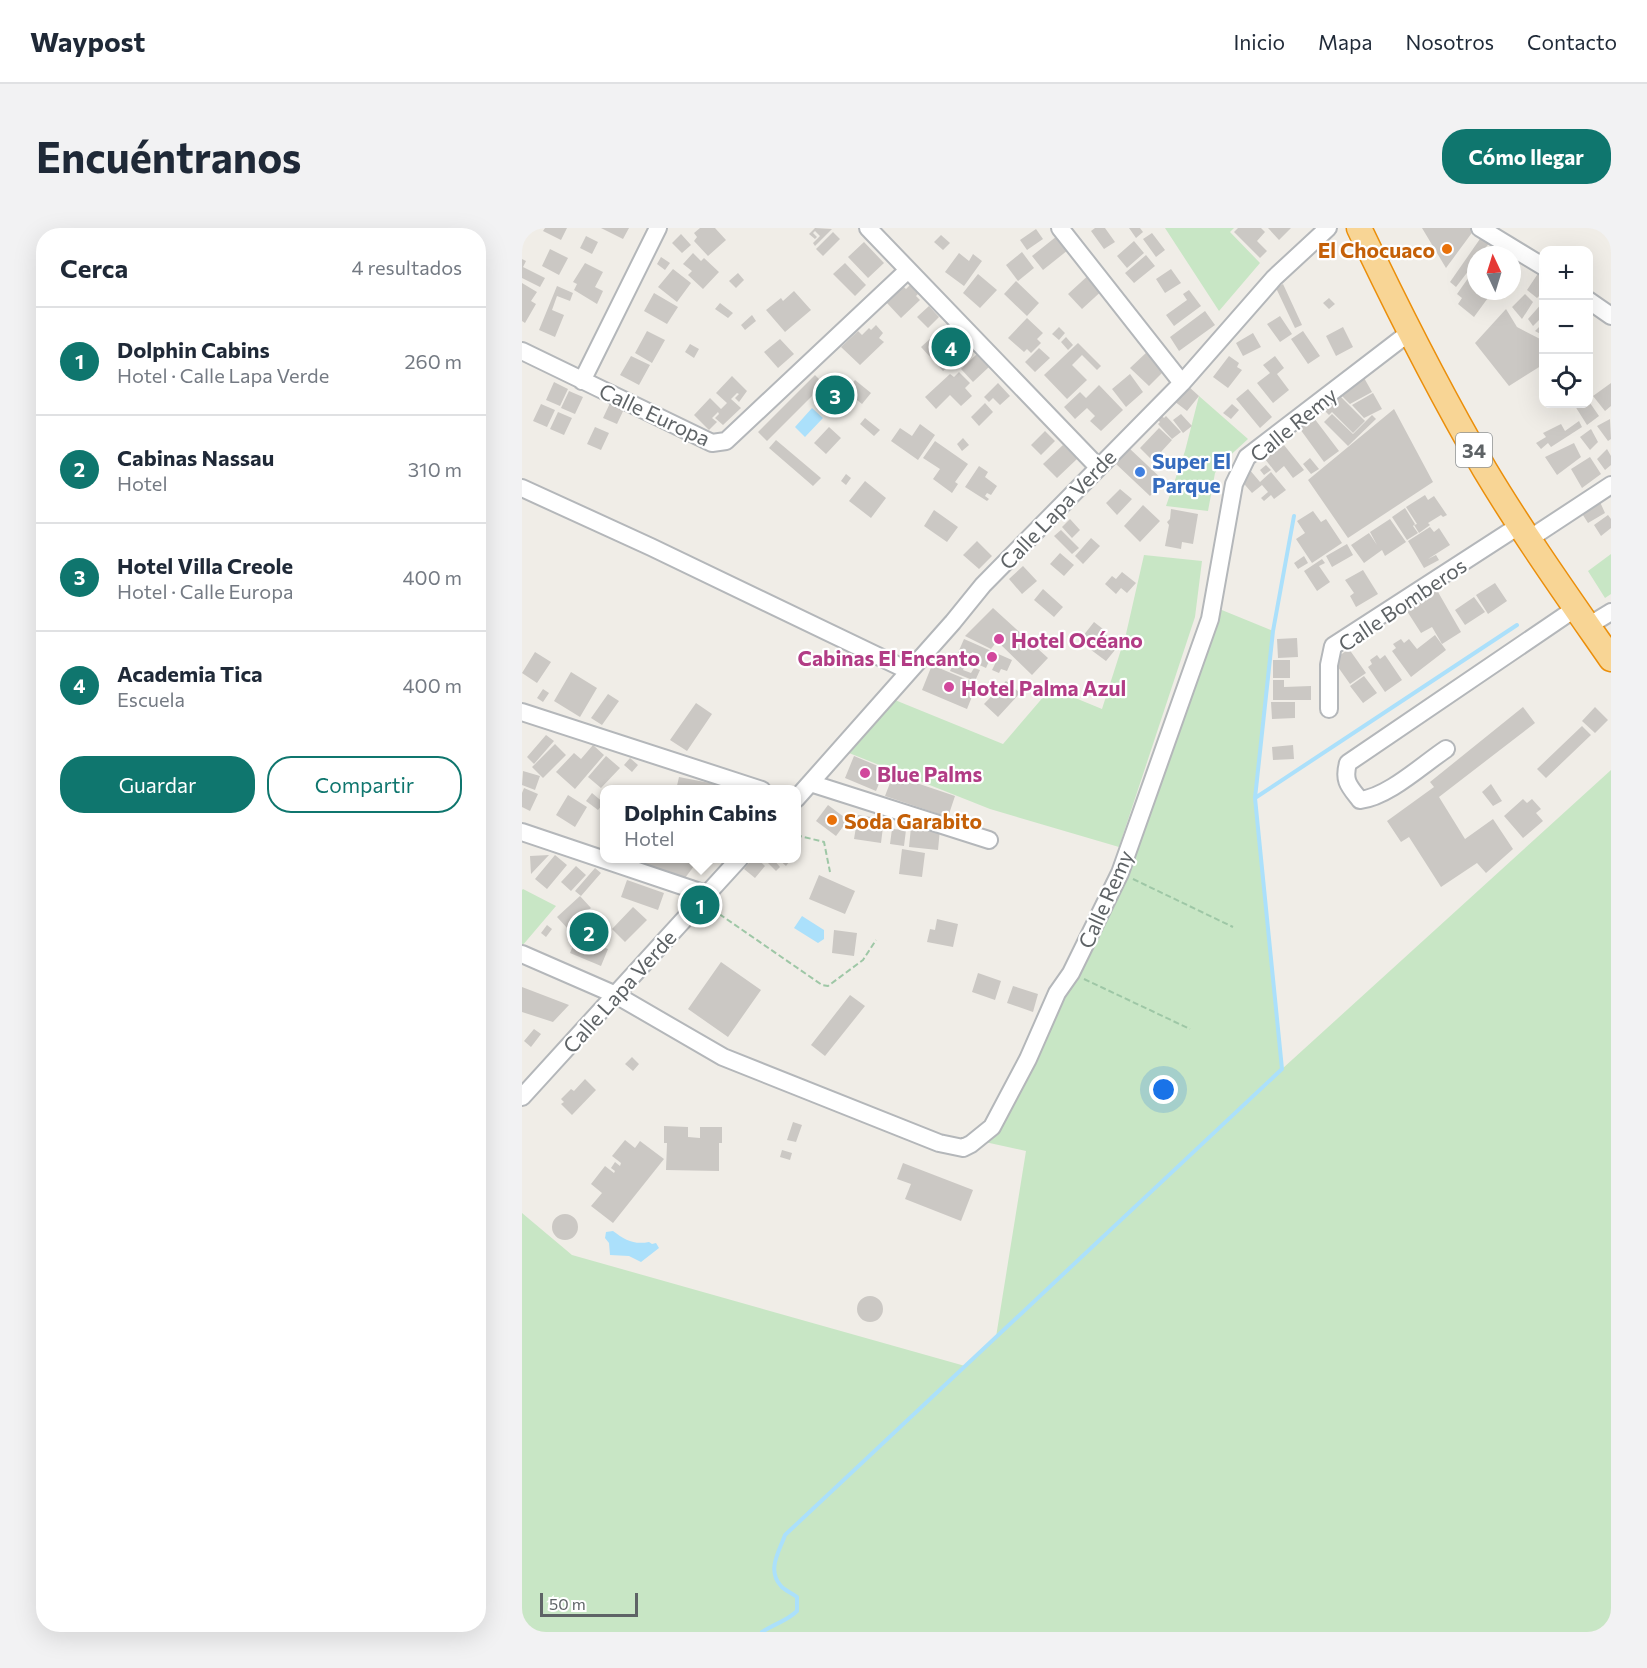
<!DOCTYPE html>
<html lang="es">
<head>
<meta charset="utf-8">
<style>
	body { margin:0; font-family:Commissioner,sans-serif; background:#f2f2f3; color:#1f2937 }
	.controls { position:absolute; right:18px; top:18px; display:grid; overflow:hidden; border-radius:12px; box-shadow:0 6px 24px #0002 }
	.controls button { width:54px; height:54px; display:grid; place-items:center; padding:0; border:0; border-bottom:2px solid #e0e1e3; background:#fff; color:#1f2937; font:30px sans-serif }
	.compass { position:absolute; left:945px; top:18px; width:54px; height:54px; border-radius:50%; background:#fff; box-shadow:0 6px 24px #0002; rotate:356deg }
	.scale { position:absolute; left:18px; bottom:15px; width:98px; box-sizing:border-box; padding-left:6px; border:3px solid #5e6366; border-top:0; font-size:16px; line-height:21px; white-space:nowrap; color:#5e6366; -webkit-text-stroke:4px #fff; paint-order:stroke }
	.you { position:absolute; left:642px; top:862px; width:21px; height:21px; margin:-15px; border:4px solid #fff; border-radius:50%; background:#1a73e8; box-shadow:0 0 0 9px #1a73e833 }
	.badge { display:grid; place-items:center; width:39px; height:39px; border-radius:50%; background:#0f766e; color:#fff; font-size:20px; font-weight:700 }
	.pin { position:absolute; translate:-50% -50%; border:3px solid #fff; box-shadow:0 2px 6px #0006 }
	.popup { position:absolute; left:78px; top:557px; width:201px; height:78px; box-sizing:border-box; display:grid; place-content:center; border-radius:12px; background:#fff; filter:drop-shadow(0 2px 4px #0005); font-size:20px; white-space:nowrap; color:#747a83 }
	.popup b { font-size:22px; color:#1f2937 }
	.popup::after { content:''; position:absolute; left:50%; top:100%; margin-left:-12px; border:12px solid transparent; border-top-color:#fff }
	.list { margin:0; padding:0; list-style:none }
	h2 { display:flex; justify-content:space-between; align-items:center; height:78px; margin:0; padding:0 24px; font-size:26px }
	h2 small { font-size:20px; font-weight:400; color:#747a83 }
	.list li { display:grid; grid-template-columns:39px 1fr auto; gap:18px; align-items:center; box-sizing:border-box; height:108px; padding:0 24px; border-top:2px solid #e0e1e3 }
	.list b { display:block; font-size:22px; white-space:nowrap }
	.list p { margin:0; font-size:20px; white-space:nowrap; color:#747a83 }
	.list em { font-size:20px; font-style:normal; color:#747a83 }
	.actions { display:flex; gap:12px; padding:18px 24px }
	.actions a { flex:1; padding:14px 0; border:2px solid #0f766e; border-radius:24px; text-align:center; font-size:21px; color:#0f766e }
	.actions .main { background:#0f766e; color:#fff }
	.icon { flex:none; width:33px; height:33px; fill:none; stroke:currentColor; stroke-width:2; stroke-linecap:round; stroke-linejoin:round }
	.map { position:relative; flex:none; width:1089px; height:1404px; overflow:hidden; border-radius:24px }
	header { display:flex; align-items:center; gap:36px; box-sizing:border-box; height:84px; padding:0 30px; background:#fff; border-bottom:2px solid #e0e1e3 }
	header strong { font-size:28px }
	nav { display:flex; gap:33px; margin-inline-start:auto; font-size:21px }
	.intro { display:flex; align-items:center; justify-content:space-between; box-sizing:border-box; height:144px; padding:0 36px }
	h1 { margin:0; font-size:42px }
	.button { padding:15px 27px; border-radius:24px; background:#0f766e; color:#fff; font-size:21px; font-weight:700 }
	main { display:flex; gap:36px; padding:0 36px }
	aside { flex:1; background:#fff; border-radius:24px; box-shadow:0 6px 24px #0002 }
	.map>svg:first-child { display:block }
</style>
</head>
<body>
<header>
<strong>Waypost</strong>
<nav><a>Inicio</a><a>Mapa</a><a>Nosotros</a><a>Contacto</a></nav>
</header>
<div class="intro"><h1>Encuéntranos</h1><a class="button">Cómo llegar</a></div>
<main>
<aside>
<h2>Cerca<small>4 resultados</small></h2>
<ul class="list">
<li><span class="badge">1</span><div><b>Dolphin Cabins</b><p>Hotel · Calle Lapa Verde</p></div><em>260 m</em></li>
<li><span class="badge">2</span><div><b>Cabinas Nassau</b><p>Hotel</p></div><em>310 m</em></li>
<li><span class="badge">3</span><div><b>Hotel Villa Creole</b><p>Hotel · Calle Europa</p></div><em>400 m</em></li>
<li><span class="badge">4</span><div><b>Academia Tica</b><p>Escuela</p></div><em>400 m</em></li>
</ul>
<div class="actions"><a class="main">Guardar</a><a>Compartir</a></div>
</aside>
<div class="map">
<svg width="1089" height="1404" viewBox="0 0 1089 1404">
	<rect width="100%" height="100%" fill="#f0ede7"/>
	<!-- green -->
	<path fill="#c8e6c5" d="M643 0H712L708 4 738 35 697 83Z
		M677 168 726 211 701 234 693 245 686 283 644 278 663 223Z
		M1089 326V366L1083 370 1066 343Z
		M622 327 680 333 673 389 597 619 468 581 322 523 368 470 481 516 529 460 580 481 604 406Z
		M690 378 751 403 733 570 760 841 1089 542V1404H0V985L50 1027 443 1138 474 1109 504 923 463 914 595 650Z
		M1 661 34 678 0 718V662Z"/>
	<!-- water -->
	<path fill="#abe0fb" d="M290 180 301 190 283 209 273 199Z
		M280 688 302 702V711L296 715 272 700Z
		M91 1003C103 1012 112 1017 127 1014L130 1016 134 1015 137 1020 119 1034 107 1028 88 1027 87 1015 83 1010 84 1004Z"/>
	<g fill="none" stroke-linecap="round" stroke-linejoin="round">
		<!-- stream -->
		<path stroke="#abe0fb" stroke-width="4" d="M733 570 995 397
			M240 1404C252 1396 265 1393 275 1383V1369C270 1365 262 1362 259 1358 244 1342 258 1322 263 1307L760 841 733 570 751 403 772 288"/>
	</g>
	<!-- building -->
	<path fill="#cbc8c4" d="M23 0H45L39 12 21 3Z
		M79 0H107L101 11Z
		M178 0H193L204 12 186 28 172 13 175 9 172 5Z
		M293 0 310 1 293 18 291 15 298 8 293 3 291 5 295 9 293 11 287 6Z
		M573 0H583L593 14 582 21 569 3Z
		M607 0H618L621 4 614 10Z
		M716 0H739L743 4 735 13 745 23 738 30 712 4Z
		M746 0H769L757 12Z
		M900 0H949L952 2 924 40Z
		M514 1 521 11 505 22 498 12Z
		M311 4 318 11 301 28 294 21Z
		M630 5 643 22 634 29 621 11Z
		M159 6 169 17 160 25 150 15Z
		M419 7 428 15 421 22 412 14Z
		M64 8 76 14 70 26 58 20Z
		M535 8 546 22 521 42 510 28Z
		M960 8 968 14 958 27H954V33L934 59 928 54Z
		M612 13 622 25 605 40 595 28Z
		M342 14 362 35 346 50 326 29Z
		M28 21 46 30 37 47 20 38Z
		M500 24 512 40 496 53 484 37Z
		M171 25 179 33 182 30 197 44 181 61 166 47 170 43 161 36Z
		M437 25 447 33 451 26 460 33 442 58 423 44Z
		M624 27 633 38 612 55 603 45Z
		M139 29 148 35 143 42 135 36Z
		M0 31 4 33 1 39 23 50 18 59 0 50Z
		M63 35 81 44 73 59 81 63 75 76 52 62 55 56 51 54Z
		M323 35 344 57 333 68 311 46Z
		M151 41 169 55 155 74 136 59Z
		M649 41 659 55 643 65 634 51Z
		M570 44 584 59 560 81 546 66Z
		M1017 44 1022 48V63L1015 70 1005 62Z
		M216 45 222 52 214 60 207 53Z
		M456 46 475 62 458 80 441 65Z
		M949 46 954 50V63H971L952 89 936 76 940 70 935 66Z
		M494 53 517 75 505 88 482 66Z
		M0 55 15 64 9 73 14 76 3 95 0 93Z
		M761 56 780 97 773 100 754 60Z
		M388 57 396 66 394 68 398 72 379 90 364 74 381 58 384 61Z
		M35 58 51 65 48 73 35 68 30 82 42 87 33 109 17 102Z
		M667 62 679 78 652 98 644 87 665 72 661 66Z
		M272 63 289 82 263 104 244 82 259 70 261 73Z
		M132 65 156 79 145 96 122 83Z
		M1003 66 1011 74 1000 91 990 79Z
		M807 70 813 76 807 81 801 75Z
		M1022 73V87L1011 98 1006 91Z
		M198 75 211 85 206 90 193 81Z
		M407 78 417 89 406 100 395 89Z
		M984 81 995 99 1022 113V136L987 158 953 115Z
		M683 83 693 97 657 123 648 109Z
		M230 87 234 93 223 102 219 97Z
		M758 88 770 106 758 114 745 96Z
		M505 90 521 105 515 111 519 115 509 125 505 121 502 124 486 110Z
		M1022 94V108L1013 103Z
		M354 97 361 105 357 110 362 114 338 137 319 119 336 103 340 107 347 100 349 102Z
		M537 99 543 105 537 112 530 106Z
		M821 99 831 119 814 128 804 108Z
		M419 101 441 125 421 143 399 119Z
		M125 103 143 112 130 135 113 125Z
		M781 103 798 128 786 136 769 111Z
		M731 105 739 119 721 128 714 115Z
		M544 109 551 117 546 122 539 114Z
		M258 111 272 126 256 140 242 124Z
		M556 115 579 138 575 142 560 127 550 137 565 152 545 171 522 147Z
		M168 116 177 121 172 130 163 124Z
		M517 120 528 130 513 144 503 134Z
		M626 123 644 141 627 158 608 140Z
		M456 125 468 138 451 154 439 141Z
		M109 128 128 137 117 157 98 147Z
		M707 128 717 135 715 139 720 142 706 160 691 149Z
		M753 128 762 140 755 146 767 162 751 175 735 155 748 145 741 137Z
		M437 144 448 155 443 160 450 168 439 178 428 167 414 181 403 169 428 146 432 149Z
		M608 146 621 164 604 179 590 161Z
		M293 147 302 156 245 213 236 204Z
		M210 148 225 163 217 174 213 170 217 166 215 165 209 171 219 180 201 197 193 190 197 186 196 184 190 190 195 194 187 202 172 187 188 170 199 181 205 175 194 165Z
		M841 148 850 164 828 176 815 163Z
		M333 152 349 165 340 176 330 168 333 166 326 160Z
		M32 154 46 161 38 178 24 172Z
		M476 155 488 168 478 177 471 170 467 174 462 169Z
		M1089 155V178L1083 183 1071 168Z
		M577 157 601 182 579 203 568 193 573 188 565 180 553 191 542 179 558 164 564 170Z
		M666 158 677 168 665 183 652 173Z
		M726 161 750 189 738 200 714 171Z
		M47 163 61 169 53 186 39 180Z
		M813 163 843 193 831 205 810 184 807 187 798 178Z
		M851 165 860 181 842 190 830 177Z
		M1066 172 1077 188 1065 197 1053 178 1055 176H1066Z
		M89 173 103 179 95 196 81 190Z
		M463 175 471 184 457 198 449 189Z
		M19 176 33 182 25 199 11 193Z
		M710 176 717 182 709 191 701 185Z
		M872 181 911 254 826 310 786 252Z
		M36 184 50 190 42 207 28 201Z
		M637 185 642 190 644 188 659 204 650 211 636 196 638 194 633 189Z
		M659 186 670 198 661 205 651 192Z
		M810 186 831 206 850 187 854 191 826 218 802 194Z
		M343 190 358 202 352 208 338 196Z
		M792 190 817 223 802 234 778 201Z
		M1088 191 1089 211 1086 213 1075 198Z
		M1057 193 1060 199 1029 219 1026 215 1019 221 1014 215 1024 209 1021 205 1039 196 1043 203Z
		M398 196 413 207 396 232 369 213 378 200 390 208Z
		M73 199 87 205 79 222 65 216Z
		M307 199 319 210 304 226 292 215Z
		M637 200 650 212 639 224 641 226 633 235 618 220Z
		M1069 201 1076 214 1068 222 1058 209Z
		M523 203 533 213 519 227 509 217Z
		M441 210 447 217 440 223 435 216Z
		M254 212 299 250 291 258 247 220Z
		M413 213 446 236 433 254 436 256 430 265 411 251 418 241 401 230Z
		M1052 215 1059 229 1035 247 1023 229Z
		M541 217 555 231 535 250 521 236Z
		M762 217 782 242 771 250 762 238 754 245 743 231Z
		M607 220 642 253 628 268 593 235Z
		M1085 221 1089 228V237L1083 242 1075 231Z
		M1068 229 1079 246 1060 260 1049 241Z
		M788 230 797 241 789 246 781 236Z
		M744 237 749 242 742 247 738 242Z
		M457 238 466 244 463 249 475 258 469 267 465 265 463 268 467 271 465 273 443 259Z
		M727 241 738 254 749 244 764 262 752 271 749 267 742 273 739 270 746 264 740 257 730 265 717 250Z
		M324 246 329 250 324 257 319 253Z
		M343 253 364 270 349 290 327 273Z
		M598 261 610 271 595 287 584 275Z
		M903 267 906 272 912 268 925 287 921 289 919 287 906 295 908 297 897 305 892 297 895 296 884 279Z
		M1078 274 1083 285 1066 295 1059 284Z
		M621 277 638 293 618 314 602 298Z
		M883 280 893 296 891 298 896 305 885 312 870 289Z
		M649 281 676 286 671 316 660 314 659 321 643 318 647 297 645 294 648 291Z
		M412 282 436 299 425 314 402 298Z
		M791 283 799 294 804 291 820 315 790 335 774 311 783 305 775 293Z
		M1086 287 1089 291V300L1079 308 1072 297Z
		M548 291 558 302 550 310 540 299Z
		M868 291 884 314 863 328 860 322 842 335 829 317 847 305 855 317 848 304Z
		M908 299 912 304 917 300 928 317 906 331 914 327 917 332 902 340 886 313Z
		M539 302 557 320 550 326 532 308Z
		M569 310 578 318 561 336 553 328Z
		M455 313 470 328 457 341 441 327Z
		M825 316 831 327 810 339 804 328Z
		M538 325 552 337 542 348 528 336Z
		M782 328 786 335 776 341 772 335Z
		M800 331 803 335 797 338 808 354 795 363 782 343Z
		M501 338 515 353 500 366 487 351Z
		M841 342 856 366 834 379 828 368 832 365 823 352Z
		M600 344 614 355 605 365 599 360 594 366 583 356 590 348 594 351Z
		M973 355 985 373 966 386 954 367Z
		M912 357 939 404 920 416 910 399 899 405 883 380Z
		M521 361 541 379 532 389 512 372Z
		M952 369 963 384 943 397 933 382Z
		M471 380 526 430 510 447 475 413 469 421 443 408Z
		M572 394 581 401 579 403 592 413 588 418 593 422 584 433 557 413Z
		M913 407 924 422 889 449 870 423 874 420 871 416 879 411 882 415 887 411 895 421Z
		M775 410 776 429 756 430 755 411Z
		M442 411 490 432 485 443 479 441 477 445 470 442 474 434 468 431 464 440 453 435 457 427 450 424 447 432 435 427Z
		M827 421 844 445 828 456 811 432Z
		M13 424 29 434 15 455 0 445Z
		M855 427 858 431 863 427 880 452 863 464 846 439 850 436 848 432Z
		M433 431 444 436 441 442 449 445 452 440 458 442 453 453 428 443Z
		M751 432H768V450H751Z
		M410 437 455 456 445 481 400 462Z
		M49 444 75 460 58 489 32 473Z
		M842 448 855 465 841 475 828 458Z
		M751 452H762V459L789 458V472H751Z
		M484 453 498 465 476 489 462 476Z
		M21 461 27 465 21 474 15 470Z
		M86 466 97 473 80 497 69 490Z
		M749 474H773V490L750 491Z
		M174 475 190 486 165 523 148 512Z
		M1001 479 1013 495 917 569 943 611 971 591 991 621 964 645 955 635 919 659 887 609 879 614 865 593 912 559 908 554Z
		M1073 479 1086 492 1073 505 1060 493Z
		M1060 498 1069 507 1024 550 1015 541Z
		M24 507 32 513 12 536 5 529Z
		M33 516 44 527 21 550 10 539Z
		M71 517 82 527 53 561 34 544 52 525 59 531Z
		M771 517 772 531 751 532 750 519Z
		M84 528 98 540 79 560 66 549Z
		M332 528 363 541 354 563 323 550Z
		M108 530 116 537 110 544 102 537Z
		M1 543 18 548 13 562 0 557Z
		M371 547 433 568 426 589 363 568Z
		M157 549 198 557 197 562H154Z
		M969 556 980 573 971 578 960 564Z
		M2 560 16 566 8 583 0 579V565Z
		M70 565 82 575 76 582 64 573Z
		M46 567 65 579 53 599 34 587Z
		M1001 571 1005 575 1010 571 1019 581 1014 585 1021 593 1001 610 982 588Z
		M306 577 326 592 314 608 294 593Z
		M336 587 362 591 359 615 332 611Z
		M389 599 418 601 416 622 387 619Z
		M370 601 384 602 382 618 368 616Z
		M380 621 403 625 400 649 377 646Z
		M27 627 9 646 8 628Z
		M33 627 45 637 25 661 13 651Z
		M105 630H178L163 650Z
		M231 630H234L243 638 233 650 222 641Z
		M255 630H270L264 638Z
		M251 631 258 639 254 643 246 635Z
		M54 638 64 647 49 663 39 654Z
		M73 640 79 645 59 668 53 663Z
		M297 647 333 663 323 686 287 671Z
		M105 652 142 665 136 682 99 669Z
		M58 668 69 680 46 701 35 689Z
		M111 679 125 692 103 714 90 701Z
		M415 691 436 696 431 719 405 714 408 701 413 702Z
		M25 697 30 701 24 709 19 705Z
		M312 702 335 705 332 728 310 725Z
		M55 708 86 721 79 738 48 725Z
		M199 734 239 762 206 809 166 781Z
		M456 745 479 753 473 772 450 764Z
		M491 758 516 766 511 784 485 775Z
		M0 759 47 777 31 794 0 784Z
		M328 767 343 778 303 828 289 817Z
		M12 801 19 806 9 819 2 813Z
		M110 829 117 836 111 843 103 836Z
		M63 851 74 862 50 887 39 876 42 874 39 871 49 861 52 863Z
		M271 894 280 897 274 914 265 912Z
		M142 898 166 899V909L178 910V899H200V915H197V943L144 942 145 915H142Z
		M103 912 113 920 118 913 142 931 91 995 69 978 80 965 69 956 83 938 92 945 93 943 89 940 93 934 98 938 99 935 90 928Z
		M260 922 270 925 268 932 258 929Z
		M381 935 451 962 439 993 383 971 389 956 375 951Z
		M30 999a13 13 0 1 1 26 0a13 13 0 1 1-26 0Z
		M335 1081a13 13 0 1 1 26 0a13 13 0 1 1-26 0Z"/>
	<g fill="none" stroke-linecap="round" stroke-linejoin="round">
		<!-- minor casing -->
		<g stroke="#b4b7ba" stroke-width="20">
			<path id="minor" d="M346 0 576 239
				M538 0 660 155
				M958 0 1022 39
				M1066 72 1089 88
				M0 123 190 215 204 213 386 42
				M60 153 136 0
				M0 260 129 319 387 443
				M1007 311 1089 257
				M1066 398 1089 384
				M807 481V437L811 418 998 297
				M0 484 240 562
				M924 521C900 537 866 569 838 572 827 558 821 553 826 535L1054 380
				M288 555 467 612
				M274 571 431 394 461 357 660 155 752 50 806 0
				M0 604 184 666
				M0 726 94 767 201 829 417 915 441 920 449 916 470 899 506 831 535 765 549 745 598 645 688 391 712 256 725 229 888 104
				M0 869 218 630"/>
		</g>
		<!-- highway casing -->
		<g stroke="#eb8f0b" stroke-width="27">
			<path id="highway" d="M837 0C876 82 917 163 963 242 1002 307 1046 369 1089 431"/>
		</g>
		<!-- path -->
		<path stroke="#9ec7a6" stroke-width="2" stroke-dasharray="6 3" stroke-linecap="butt" d="M274 607 302 614 308 644
			M611 651 711 699
			M190 681 300 757 306 758 341 732 354 712
			M562 751 668 801"/>
		<!-- minor -->
		<use href="#minor" stroke="#fff" stroke-width="16"/>
		<!-- highway -->
		<use href="#highway" stroke="#f8d595" stroke-width="24"/>
	</g>
	<!-- markers -->
	<g fill="#e8710a" stroke="#fff" stroke-width="2">
		<circle cx="925" cy="21" r="6"/>
		<circle cx="310" cy="592" r="6"/>
	</g>
	<circle fill="#3f7fe0" stroke="#fff" stroke-width="2" cx="618" cy="244" r="6"/>
	<g fill="#d1479c" stroke="#fff" stroke-width="2">
		<circle cx="477" cy="411" r="6"/>
		<circle cx="470" cy="429" r="6"/>
		<circle cx="427" cy="459" r="6"/>
		<circle cx="343" cy="545" r="6"/>
	</g>
	<g text-anchor="middle" dominant-baseline="central" stroke-width="4.5" stroke-linejoin="round" paint-order="stroke">
		<!-- shield labels -->
		<rect fill="#fff" stroke="#8e9294" stroke-width="1.5" x="934" y="205" width="36" height="34" rx="4.5"/>
		<g font-size="20" font-weight="bold" fill="#5e6366">
			<text x="952" y="222">34</text>
		</g>
		<!-- food labels -->
		<g font-size="21" font-weight="bold" fill="#c56008" stroke="#fff" text-anchor="end">
			<text x="913" y="21">El Chocuaco</text>
			<text x="322" y="592" text-anchor="start">Soda Garabito</text>
		</g>
		<!-- street labels -->
		<g font-size="21" fill="#5e6366" stroke="#fff">
			<text transform="translate(133 186) rotate(25)">Calle Europa</text>
			<text transform="translate(771 196) rotate(-39)">Calle Remy</text>
			<text transform="translate(535 281) rotate(-46)">Calle Lapa Verde</text>
			<text transform="translate(880 376) rotate(-34)">Calle Bomberos</text>
			<text transform="translate(583 671) rotate(-66)">Calle Remy</text>
			<text transform="translate(97 763) rotate(-48)">Calle Lapa Verde</text>
		</g>
		<!-- shop labels -->
		<g font-size="21" font-weight="bold" fill="#366cbe" stroke="#fff" text-anchor="start">
			<text x="630" y="232">Super El<tspan x="630" dy="24">Parque</tspan></text>
		</g>
		<!-- hotel labels -->
		<g font-size="21" font-weight="bold" fill="#b23c85" stroke="#fff" text-anchor="start">
			<text x="489" y="411">Hotel Océano</text>
			<text x="458" y="429" text-anchor="end">Cabinas El Encanto</text>
			<text x="439" y="459">Hotel Palma Azul</text>
			<text x="355" y="545">Blue Palms</text>
		</g>
	</g>
</svg>
<div class="controls">
<button>+</button>
<button>−</button>
<button><svg class="icon" aria-label="locate" viewBox="0 0 24 24"><circle cx="12" cy="12" r="6"/><path d="M12 2v4M12 18v4M2 12h4M18 12h4"/></svg></button>
</div>
<svg class="compass" viewBox="-18 -18 36 36"><path d="M0-13l5 13h-10z" fill="#e53935"/><path d="M0 13l5-13h-10z" fill="#747a83"/></svg>
<div class="scale">50 m</div>
<div class="you"></div>
<div class="pin badge" style="left:178px;top:677px">1</div>
<div class="popup"><b>Dolphin Cabins</b>Hotel</div>
<div class="pin badge" style="left:67px;top:704px">2</div>
<div class="pin badge" style="left:313px;top:167px">3</div>
<div class="pin badge" style="left:429px;top:119px">4</div>
</div>
</main>
</body>
</html>
